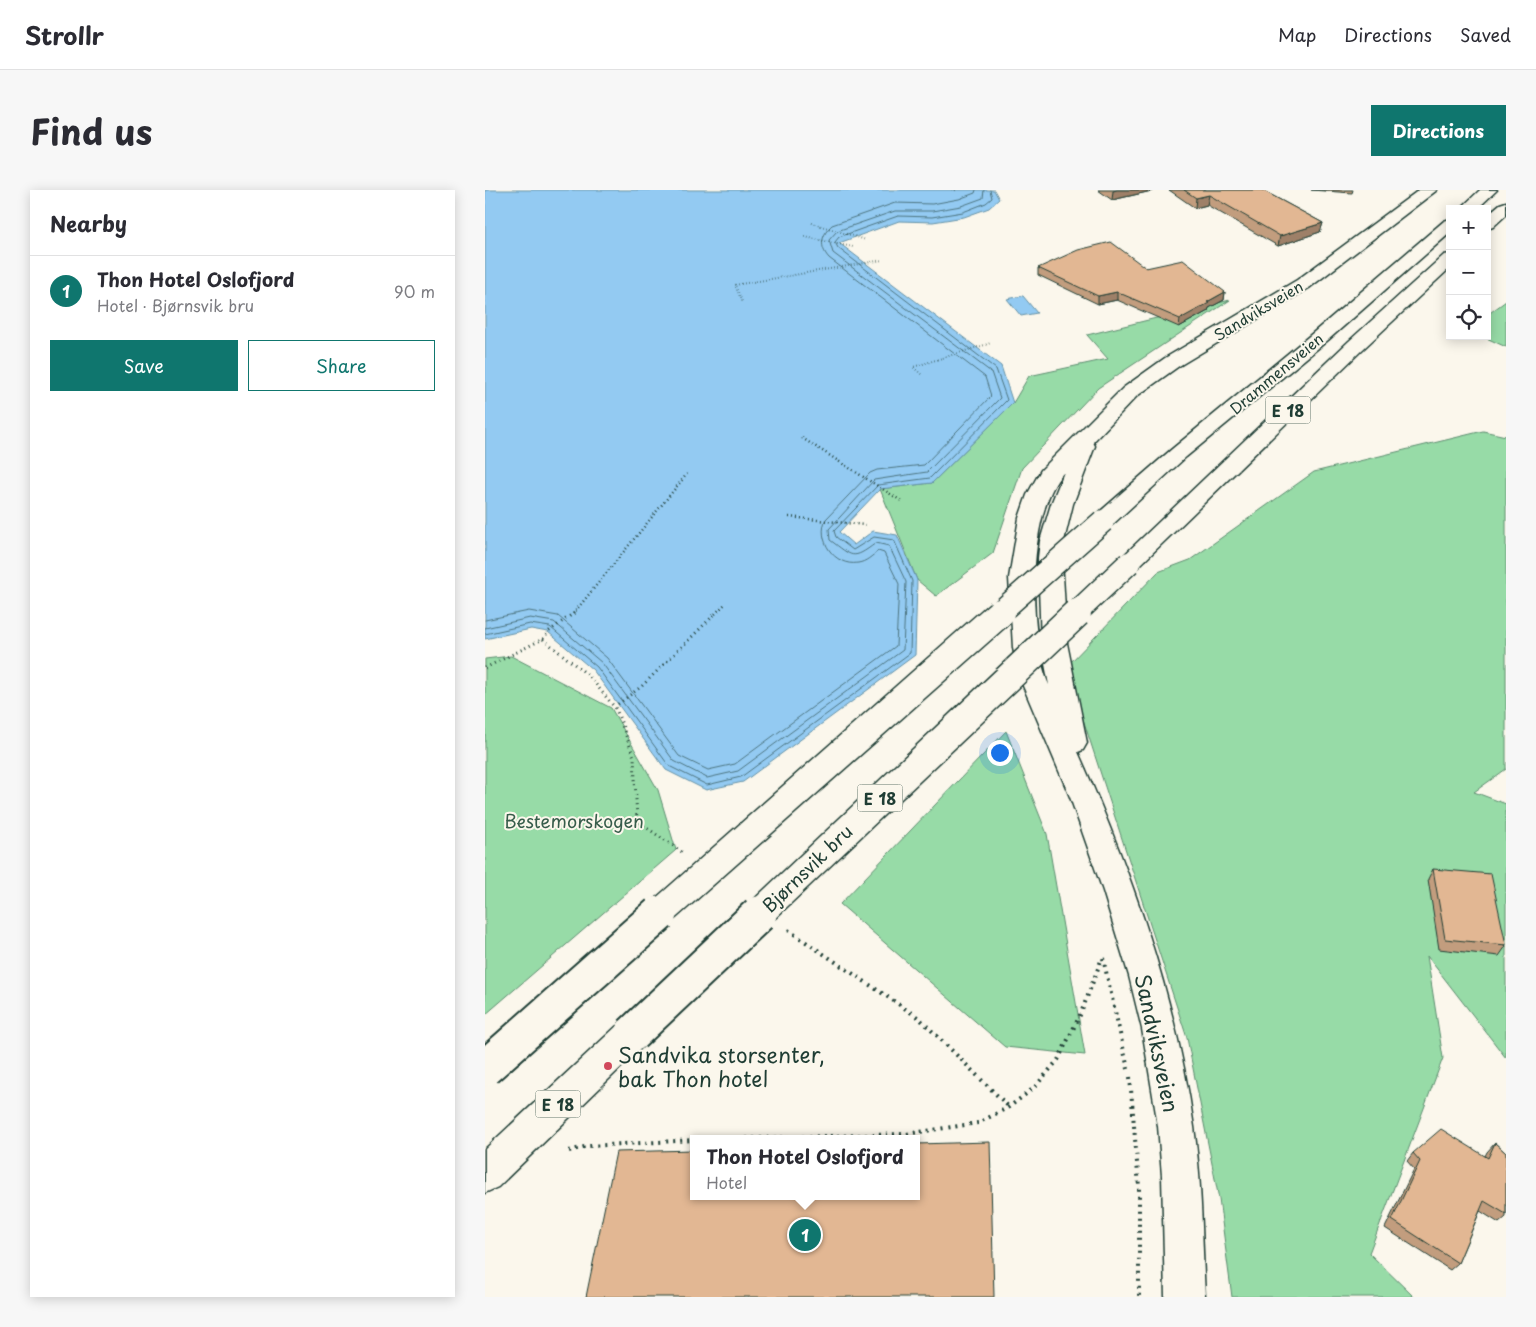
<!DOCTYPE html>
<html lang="en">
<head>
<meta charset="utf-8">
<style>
	body { margin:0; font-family:"Playpen Sans",sans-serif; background:#f7f7f7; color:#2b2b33 }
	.controls { position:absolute; right:15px; top:15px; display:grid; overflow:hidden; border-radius:0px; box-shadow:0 2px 12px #0003 }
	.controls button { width:45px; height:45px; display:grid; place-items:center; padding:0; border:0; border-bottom:1px solid #e1e1e2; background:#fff; color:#2b2b33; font:25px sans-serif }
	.you { position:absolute; left:514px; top:562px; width:18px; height:18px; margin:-12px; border:4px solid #fff; border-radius:50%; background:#1a73e8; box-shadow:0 0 0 8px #1a73e833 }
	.badge { display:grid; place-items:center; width:32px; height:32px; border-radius:50%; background:#0f766e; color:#fff; font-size:16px; font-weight:700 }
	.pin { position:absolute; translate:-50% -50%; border:2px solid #fff; box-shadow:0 1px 5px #0006 }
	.popup { position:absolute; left:205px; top:945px; width:230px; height:65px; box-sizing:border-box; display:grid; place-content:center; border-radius:0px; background:#fff; filter:drop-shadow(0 1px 4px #0005); font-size:16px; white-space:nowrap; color:#7c7c81 }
	.popup b { font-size:19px; color:#2b2b33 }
	.popup::after { content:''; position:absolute; left:50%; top:100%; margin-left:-10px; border:10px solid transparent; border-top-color:#fff }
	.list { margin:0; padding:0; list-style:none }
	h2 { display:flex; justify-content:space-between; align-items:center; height:65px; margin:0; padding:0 20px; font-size:21px }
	h2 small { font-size:16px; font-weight:400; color:#7c7c81 }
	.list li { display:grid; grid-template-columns:32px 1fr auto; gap:15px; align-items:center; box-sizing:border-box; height:70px; padding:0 20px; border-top:1px solid #e1e1e2 }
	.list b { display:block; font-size:19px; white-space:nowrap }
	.list p { margin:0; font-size:16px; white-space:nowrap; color:#7c7c81 }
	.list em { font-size:16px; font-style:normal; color:#7c7c81 }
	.actions { display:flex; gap:10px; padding:15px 20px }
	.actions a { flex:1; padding:11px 0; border:1px solid #0f766e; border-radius:0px; text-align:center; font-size:18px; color:#0f766e }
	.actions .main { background:#0f766e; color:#fff }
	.icon { flex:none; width:28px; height:28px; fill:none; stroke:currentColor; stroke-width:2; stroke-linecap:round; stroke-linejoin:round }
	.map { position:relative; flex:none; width:1021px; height:1107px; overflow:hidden; border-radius:0px }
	header { display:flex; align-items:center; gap:30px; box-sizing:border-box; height:70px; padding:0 25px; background:#fff; border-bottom:1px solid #e1e1e2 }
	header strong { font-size:24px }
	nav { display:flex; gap:28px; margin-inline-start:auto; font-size:18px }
	.intro { display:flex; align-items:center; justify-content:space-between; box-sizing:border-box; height:120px; padding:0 30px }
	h1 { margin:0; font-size:35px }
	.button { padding:12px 22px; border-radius:0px; background:#0f766e; color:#fff; font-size:18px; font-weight:700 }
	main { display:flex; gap:30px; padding:0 30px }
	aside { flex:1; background:#fff; border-radius:0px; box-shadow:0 2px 12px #0003 }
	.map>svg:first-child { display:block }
</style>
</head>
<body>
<header>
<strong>Strollr</strong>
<nav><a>Map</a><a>Directions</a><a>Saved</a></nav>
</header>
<div class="intro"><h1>Find us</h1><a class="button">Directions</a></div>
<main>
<aside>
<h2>Nearby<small></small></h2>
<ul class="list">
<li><span class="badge">1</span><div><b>Thon Hotel Oslofjord</b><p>Hotel · Bjørnsvik bru</p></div><em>90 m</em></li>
</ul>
<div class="actions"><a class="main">Save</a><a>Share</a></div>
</aside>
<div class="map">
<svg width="1021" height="1107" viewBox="0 0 1021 1107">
	<rect width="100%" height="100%" fill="#fbf7ec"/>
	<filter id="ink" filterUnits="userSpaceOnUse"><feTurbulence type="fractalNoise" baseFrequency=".02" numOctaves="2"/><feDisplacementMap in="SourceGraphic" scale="10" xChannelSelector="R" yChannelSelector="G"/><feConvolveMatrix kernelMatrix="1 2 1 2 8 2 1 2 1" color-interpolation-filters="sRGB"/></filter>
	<g filter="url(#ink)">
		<!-- green -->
		<path fill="#97dba7" stroke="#5b8c6e" d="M745 110 613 198 537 278 508 363 451 406 432 390 395 299 447 293 528 213 544 186 623 169 602 145Z
			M1021 111V157L997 146H1002V125Z
			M998 241 1021 246V579L989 602 1021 614V868L942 766 958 868 884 1063 929 1107H747L734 1009 702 848 581 477 673 382 705 370 829 282Z
			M26 466 126 518 173 600 191 660 0 825V469Z
			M521 541 562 644 600 865 520 857 355 714Z"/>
		<!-- water -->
		<path fill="#93caf2" stroke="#6592a6" d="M0 0H509L514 9 504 18 479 27 448 32 414 31 354 53 516 176 528 213 447 293 395 299 354 342 369 355 388 341 412 345 432 390 430 465 258 592 221 600 181 580 108 480 63 442 46 439 0 449Z
			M537 106H538L552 123 536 126 522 109Z"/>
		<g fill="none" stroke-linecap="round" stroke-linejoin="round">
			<!-- shore -->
			<path stroke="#4d7580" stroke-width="1" d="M0 430 44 421 73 426 122 468 194 566 223 580 250 574 411 456 414 394 399 363 393 361C387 366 381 372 373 373 349 377 331 349 341 329L385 283 392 280 439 275 506 206 500 187 344 68C334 57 336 45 347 35L410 13 447 14 474 9 490 3 491 0
				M0 438 45 428 69 432 117 473 189 571 222 588 253 581 418 460 421 392 404 356 391 353C367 371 368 367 345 350L344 339 389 290 442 282 515 208 506 182 348 63 344 50 352 41 410 21H447L476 16 498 8 499 0
				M0 444 45 434 65 437 112 477 184 576 222 595 256 587 425 463 427 391 409 350 389 347 368 360 351 347 349 341 393 295 445 288 522 210 511 179 353 58 350 52 354 47 413 26 447 27 478 22 501 13 507 8 505 0"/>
			<!-- major casing -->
			<g stroke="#1f3d34" stroke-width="3">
				<path id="major" d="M934 0H952L824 98 694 176 652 206 608 252 610 256 588 314 579 351 577 368 582 453 602 553 598 560 593 562C646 681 691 807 709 937 717 993 717 1050 720 1107H680L677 986 673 936 657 839 644 786 618 701 585 607 533 484 528 458 524 388 534 328 542 305 556 280 638 198 680 168 812 90ZM579 282 566 314 555 351 553 368 556 453 564 495C543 447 541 322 579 282Z"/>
			</g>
			<!-- highway casing -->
			<g stroke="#1f3d34" stroke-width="3">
				<path id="highway" d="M995 0H1012L992 19H975Z
					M1021 12V25L1008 37 1002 39V25L1015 14Z
					M965 29V43L843 150 701 267 626 336 618 338 610 336 607 331 610 326 687 259 829 142 959 31Z
					M965 64V78L878 159 652 378 644 381 636 378 632 373 636 368 864 151 959 65Z
					M147 828 159 833 164 844 159 855 13 997 0 1003V959L135 833Z"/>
			</g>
			<!-- path-far3 -->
			<path stroke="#1f3d34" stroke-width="2" stroke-dasharray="0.5 2.5" stroke-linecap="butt" d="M467 1 471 0
				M327 33 381 50
				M320 47 368 57
				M257 111 250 95 398 70
				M436 184 428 177 506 153"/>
			<!-- path-far2 -->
			<path stroke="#1f3d34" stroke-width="2.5" stroke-dasharray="1 3" stroke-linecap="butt" d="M317 248 418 312
				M304 327 380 335
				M88 424 202 284
				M230 424 241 413"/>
			<!-- path-far1 -->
			<path stroke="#1f3d34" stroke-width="3" stroke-dasharray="1 4" stroke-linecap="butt" d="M58 449 63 442 89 423
				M0 478 58 449 104 486 131 519 149 567 152 631 197 662
				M133 514 157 496 231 423"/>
			<!-- path -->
			<path stroke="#1f3d34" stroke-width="4" stroke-dasharray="2 5" stroke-linecap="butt" d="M303 740 434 828 524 917
				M618 768 643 879
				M645 887 654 997V1107
				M240 949 421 944 493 933 524 917 549 898 573 870 596 823 617 768
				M84 961 103 956 209 950"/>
			<!-- major -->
			<use href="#major" fill="#fbf7ec" fill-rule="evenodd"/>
			<!-- highway -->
			<use href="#highway" fill="#fbf7ec" fill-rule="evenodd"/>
			<!-- highway-bridge-far2 casing -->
			<g stroke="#1f3d34" stroke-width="25" stroke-linecap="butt">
				<path id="highway-bridge-far2" d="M513 424 618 331
					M590 424 644 373"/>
			</g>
			<!-- highway-bridge-far1 casing -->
			<g stroke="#1f3d34" stroke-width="31" stroke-linecap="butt">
				<path id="highway-bridge-far1" d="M173 725 515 423
					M273 725 592 423"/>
			</g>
			<!-- highway-bridge casing -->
			<g stroke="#1f3d34" stroke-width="39" stroke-linecap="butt">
				<path id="highway-bridge" d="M147 844 274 724
					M0 878 174 724"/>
			</g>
			<!-- highway-bridge-far2 -->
			<use href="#highway-bridge-far2" stroke="#fbf7ec" stroke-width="22"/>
			<!-- highway-bridge-far1 -->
			<use href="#highway-bridge-far1" stroke="#fbf7ec" stroke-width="28"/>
			<!-- highway-bridge -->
			<use href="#highway-bridge" stroke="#fbf7ec" stroke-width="35"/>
		</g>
		<!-- wall -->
		<path fill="#c29d7e" stroke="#1f3d34" d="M613 0H671L627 10Z
			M684 0H777L838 33 835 42 793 56 722 15 710 18Z
			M826 0H868L867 3Z
			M553 78H661L740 102 739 110 724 118 723 121 694 137 632 110 613 114 553 85Z
			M948 679 1021 756 1014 766 954 759 943 689Z
			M1010 953 1021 963V1027L1014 1033 995 1021 973 1073 965 1080 900 1038 929 979 922 971 928 963 1000 966 1002 962Z"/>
		<!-- shaded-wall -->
		<path fill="#9e8067" stroke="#1f3d34" d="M632 0H671L627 10 628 1Z
			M724 5 722 15 710 18 711 8Z
			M838 33 835 42 793 56 795 46Z
			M632 102V110L613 114V106Z
			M740 102 739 110 724 118 723 121 694 137 695 129 722 112Z"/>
		<!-- building -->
		<path fill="#e2b793" stroke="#1f3d34" d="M699 0H777L838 33 795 46 724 5 711 8Z
			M626 52 661 78 698 70 740 102 722 112 724 113 695 129 632 102 613 106 553 78 593 60Z
			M948 679 1006 684 1021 755 960 749Z
			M956 939 1003 968 1010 953 1021 963V1024L999 1011 973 1073 907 1030 935 971 928 963Z
			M505 952 509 1107H101L131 962 209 960V1006H431V954Z"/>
	</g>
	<!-- markers -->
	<circle fill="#d1495b" stroke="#fbf7ec" stroke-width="2" cx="123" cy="876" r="5"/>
	<g text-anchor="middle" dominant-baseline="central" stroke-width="4" stroke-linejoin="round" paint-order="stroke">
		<!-- far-street labels -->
		<g font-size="15" fill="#1f3d34" stroke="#fbf7ec">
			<text transform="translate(773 120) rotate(-31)">Sandviksveien</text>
			<text transform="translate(791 183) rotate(-40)">Drammensveien</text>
		</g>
		<!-- shield labels -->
		<g fill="#fbf7ec" stroke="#61756b" stroke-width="1">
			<rect x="780.5" y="206.5" width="45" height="27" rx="4"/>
			<rect x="372.5" y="594.5" width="45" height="27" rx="4"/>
			<rect x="50.5" y="900.5" width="45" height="27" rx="4"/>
		</g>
		<g font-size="16" font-weight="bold" fill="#1f3d34">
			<text x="803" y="220">E 18</text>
			<text x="395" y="608">E 18</text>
			<text x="73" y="914">E 18</text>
		</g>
		<!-- park labels -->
		<g font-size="18" fill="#375d4b" stroke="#fbf7ec">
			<text x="89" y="630">Bestemorskogen</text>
		</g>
		<!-- street labels -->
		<g font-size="18" fill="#1f3d34" stroke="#fbf7ec">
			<text transform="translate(322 678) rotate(-44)">Bjørnsvik bru</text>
		</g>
		<!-- near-street labels -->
		<g font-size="21" fill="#1f3d34" stroke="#fbf7ec">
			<text transform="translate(673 853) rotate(78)">Sandviksveien</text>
		</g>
		<!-- near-poi labels -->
		<g font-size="21" fill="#1f3d34" stroke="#fbf7ec" text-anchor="start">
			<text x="133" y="864">Sandvika storsenter,<tspan x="133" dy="24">bak Thon hotel</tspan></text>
		</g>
	</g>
</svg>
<div class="controls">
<button>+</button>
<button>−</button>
<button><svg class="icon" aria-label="locate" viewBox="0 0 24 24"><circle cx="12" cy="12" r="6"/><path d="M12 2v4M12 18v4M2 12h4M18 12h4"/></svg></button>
</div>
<div class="you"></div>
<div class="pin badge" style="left:320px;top:1045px">1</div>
<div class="popup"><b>Thon Hotel Oslofjord</b>Hotel</div>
</div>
</main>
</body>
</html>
